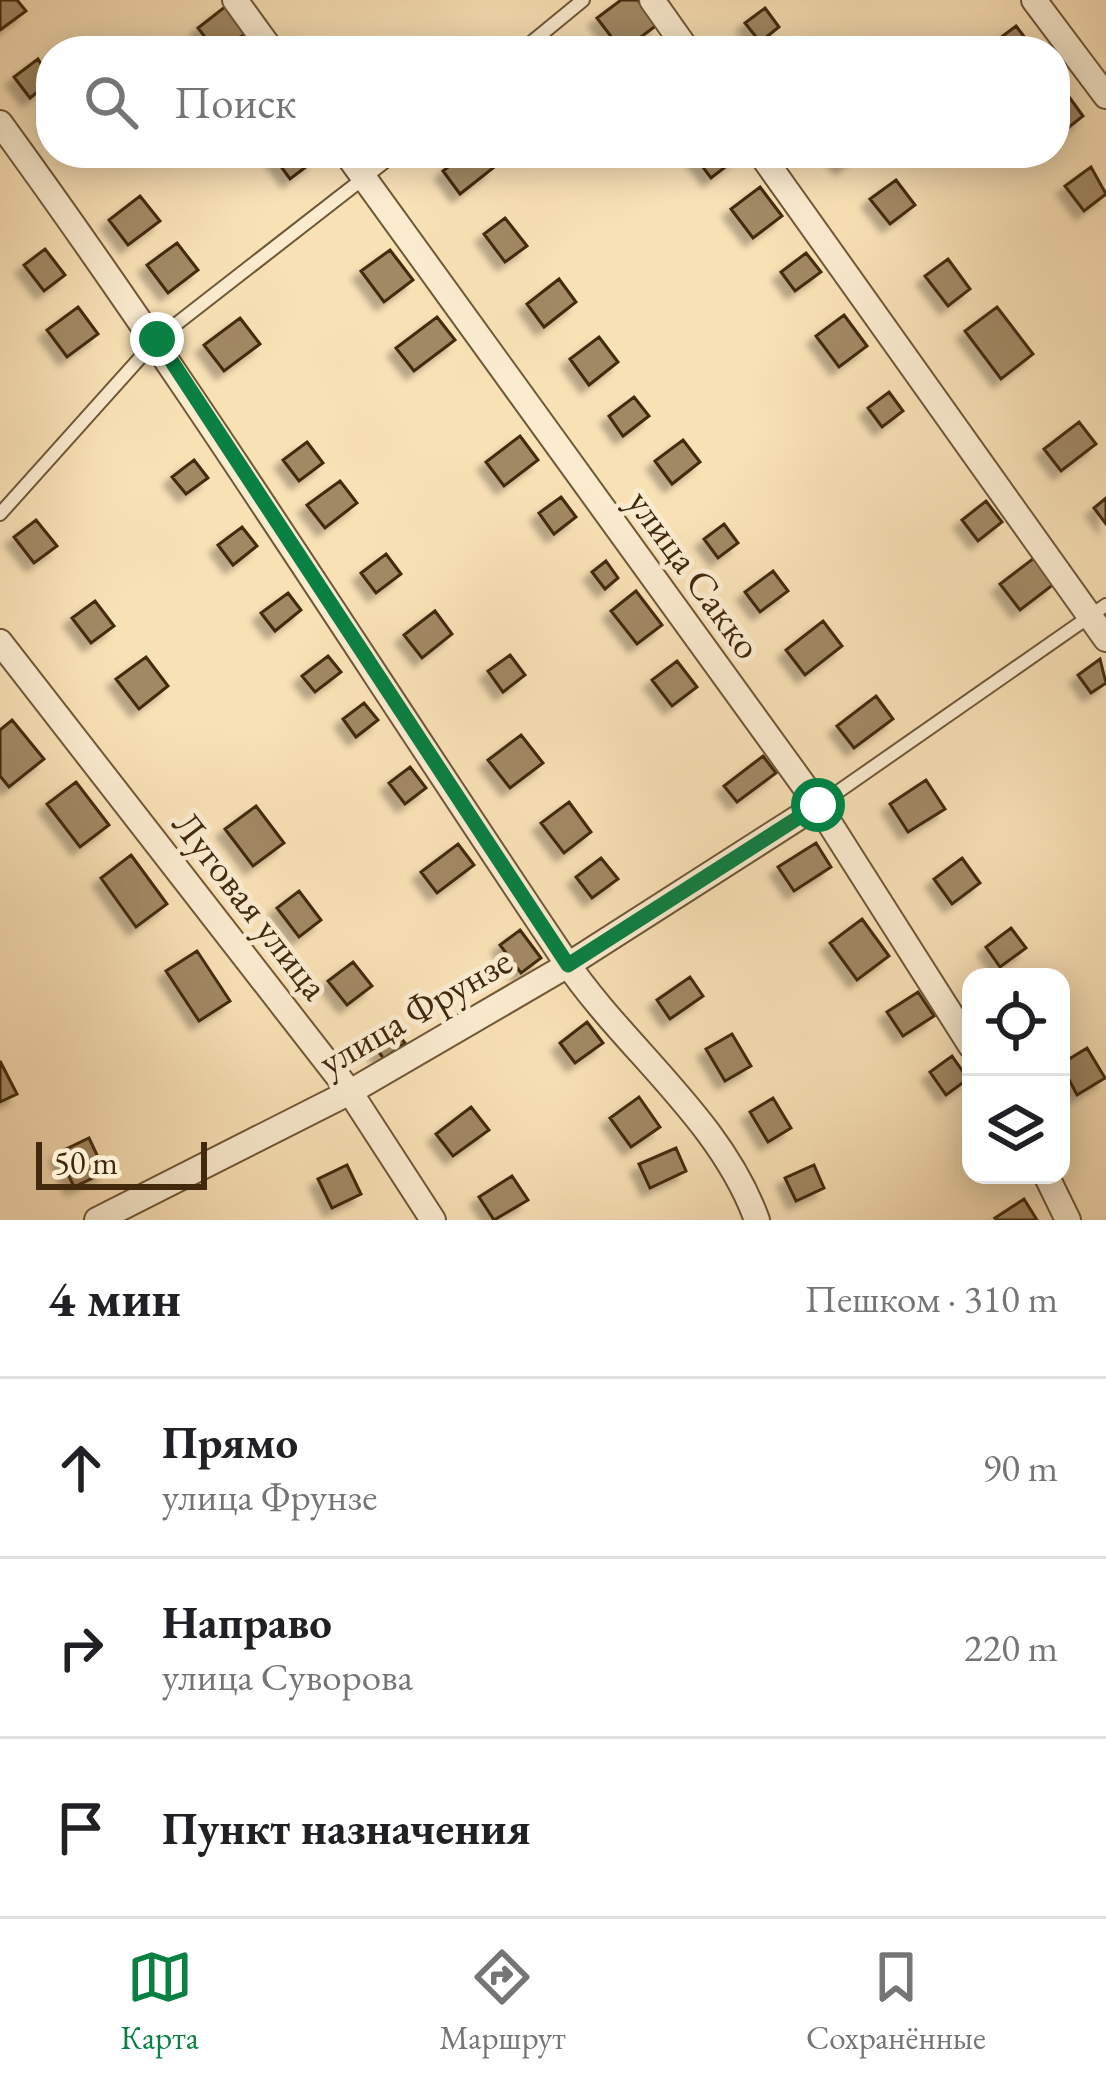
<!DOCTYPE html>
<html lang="ru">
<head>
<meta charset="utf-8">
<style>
	body { margin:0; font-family:"EB Garamond",serif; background:#f6f6f6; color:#202124 }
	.controls { position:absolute; right:36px; bottom:36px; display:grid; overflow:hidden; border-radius:24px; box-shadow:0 6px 30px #0003 }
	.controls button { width:108px; height:108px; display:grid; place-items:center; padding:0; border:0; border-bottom:3px solid #e0e0e0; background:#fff; color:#202124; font:60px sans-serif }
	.scale { position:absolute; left:36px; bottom:30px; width:171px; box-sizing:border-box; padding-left:12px; border:6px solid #42290c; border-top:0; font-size:33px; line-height:42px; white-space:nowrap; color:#42290c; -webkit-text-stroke:9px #fbecd0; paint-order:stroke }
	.stop { position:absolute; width:36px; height:36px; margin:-27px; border:9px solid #0b8043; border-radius:50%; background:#fff }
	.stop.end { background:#0b8043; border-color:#fff; box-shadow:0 3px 12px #0008 }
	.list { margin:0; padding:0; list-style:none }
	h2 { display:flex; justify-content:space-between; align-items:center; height:156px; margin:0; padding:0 48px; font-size:51px }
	h2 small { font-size:39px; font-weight:400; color:#757577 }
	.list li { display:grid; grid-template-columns:78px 1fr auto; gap:36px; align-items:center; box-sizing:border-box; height:180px; padding:0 48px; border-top:3px solid #e0e0e0 }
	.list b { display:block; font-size:45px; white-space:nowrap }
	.list p { margin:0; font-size:39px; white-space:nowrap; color:#757577 }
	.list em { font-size:39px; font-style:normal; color:#757577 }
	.icon { flex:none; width:66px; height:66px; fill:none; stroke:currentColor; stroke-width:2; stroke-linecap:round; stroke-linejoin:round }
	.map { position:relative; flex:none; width:1106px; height:1220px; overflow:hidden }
	.search { position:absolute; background:#fff; box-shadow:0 6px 30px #0003; left:36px; right:36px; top:36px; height:132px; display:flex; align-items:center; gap:30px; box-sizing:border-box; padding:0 42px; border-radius:48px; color:#757577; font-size:45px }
	.sheet { height:696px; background:#fff }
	nav { display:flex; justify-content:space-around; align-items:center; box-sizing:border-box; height:168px; border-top:3px solid #e0e0e0; background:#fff; font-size:33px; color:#757577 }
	nav a { display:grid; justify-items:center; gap:6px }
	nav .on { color:#0b8043 }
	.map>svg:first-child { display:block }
</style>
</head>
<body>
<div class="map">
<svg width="1106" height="1220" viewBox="0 0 1106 1220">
	<defs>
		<filter id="shadow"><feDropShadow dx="-8" dy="8" stdDeviation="3" flood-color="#0004"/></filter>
	</defs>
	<rect width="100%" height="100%" fill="#f9e1b6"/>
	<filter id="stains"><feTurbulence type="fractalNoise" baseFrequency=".00167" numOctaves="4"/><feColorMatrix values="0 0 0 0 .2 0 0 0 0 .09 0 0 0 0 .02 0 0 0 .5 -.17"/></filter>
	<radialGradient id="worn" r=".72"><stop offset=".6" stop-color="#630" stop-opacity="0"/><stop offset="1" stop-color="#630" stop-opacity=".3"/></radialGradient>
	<!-- building -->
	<path fill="#a18964" stroke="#42290c" stroke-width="3" filter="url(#shadow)" d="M0 0H17L26 11 0 30Z
		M621 0H638L657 25 622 51 597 18Z
		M226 6 247 33 216 51 198 28Z
		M765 8 779 27 760 42 745 23Z
		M1016 26 1035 51H997L992 44Z
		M38 59 51 81 30 98 14 77Z
		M1064 90 1083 116 1059 135 1055 97Z
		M271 153H309L315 160 290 179Z
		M466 153H481L493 168 460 194 443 171Z
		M734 153 737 158 711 178 693 154Z
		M833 153H859L843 166Z
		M1091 167 1106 194 1084 211 1065 186Z
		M896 180 915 205 890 224 870 199Z
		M760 187 782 216 753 238 731 209Z
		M140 196 160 221 128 245 109 220Z
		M505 218 527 246 505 262 484 234Z
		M177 243 198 270 168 293 147 265Z
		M45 249 65 275 44 291 24 265Z
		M390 250 413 280 384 302 361 271Z
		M806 253 821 272 795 291 781 272Z
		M948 259 970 289 948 306 925 276Z
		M559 279 576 302 544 327 527 304Z
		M78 307 98 334 67 357 47 330Z
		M997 307 1033 354 1001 379 965 331Z
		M844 315 867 346 839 367 816 336Z
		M437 317 455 340 414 371 396 348Z
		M240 318 260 344 224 371 204 345Z
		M599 337 618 362 589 385 570 359Z
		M889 392 903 411 882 427 868 408Z
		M634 397 649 416 623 436 609 416Z
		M1079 422 1096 444 1061 471 1044 449Z
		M520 436 538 460 504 486 486 462Z
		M683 440 700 462 672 484 655 461Z
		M307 442 323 463 299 481 283 460Z
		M194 460 208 478 186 494 172 477Z
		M340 481 357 503 325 528 307 505Z
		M561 497 576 517 554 534 539 513Z
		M1106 498V524L1094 508Z
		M986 501 1002 522 978 541 962 520Z
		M36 520 57 546 34 563 14 537Z
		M724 524 738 543 718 558 704 539Z
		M242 527 257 546 233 565 218 545Z
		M386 554 401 574 376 593 361 573Z
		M1034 558 1054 584 1020 610 1000 584Z
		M606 561 618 578 605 589 592 572Z
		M773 571 788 591 760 612 745 592Z
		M636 591 662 625 637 644 611 611Z
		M288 593 301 610 275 631 261 613Z
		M95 601 114 626 91 643 72 618Z
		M435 611 452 634 422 658 404 635Z
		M823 621 842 646 805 675 786 650Z
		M510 655 525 675 503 692 488 671Z
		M328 656 341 672 315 692 302 676Z
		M146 657 168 686 139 709 116 679Z
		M1100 659 1106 683 1091 693 1078 675Z
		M677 661 697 687 672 706 652 680Z
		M876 696 893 719 854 748 837 726Z
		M364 703 378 720 356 737 343 719Z
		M12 720 44 759 9 787 0 776V730Z
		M521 735 543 763 510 788 488 760Z
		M763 756 776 773 737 802 724 786Z
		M410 767 426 788 405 804 389 783Z
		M926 780 945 809 908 832 890 804Z
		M76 782 109 825 80 847 47 804Z
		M569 802 591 832 564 853 541 823Z
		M256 806 284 843 253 866 225 829Z
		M816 843 831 867 794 891 778 867Z
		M458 844 474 865 437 893 421 872Z
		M131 855 167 904 136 927 101 878Z
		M601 858 618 879 592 898 576 877Z
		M962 858 980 883 952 904 934 879Z
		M299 891 321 920 299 937 277 908Z
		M862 919 889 956 857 980 830 943Z
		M1011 928 1026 948 1000 967 986 947Z
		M520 930 541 958 521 973 500 945Z
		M197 951 230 1001 199 1021 166 971Z
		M353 962 372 986 347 1005 328 981Z
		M690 977 703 996 670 1019 657 1000Z
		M918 992 934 1016 903 1036 887 1012Z
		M388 1022 405 1043 384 1059 368 1038Z
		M587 1022 603 1043 575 1063 560 1043Z
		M732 1034 751 1066 725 1081 706 1049Z
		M1087 1048 1105 1078 1077 1095 1061 1064Z
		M952 1056 968 1079 946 1095 930 1072Z
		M0 1061 17 1094 0 1102Z
		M639 1097 660 1127 631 1147 610 1118Z
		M773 1098 791 1128 768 1142 750 1112Z
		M471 1107 489 1130 453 1156 436 1134Z
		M89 1138 105 1172 74 1187 58 1153Z
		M676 1148 686 1171 650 1188 639 1164Z
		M347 1165 361 1194 332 1208 318 1179Z
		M814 1165 824 1188 796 1201 785 1178Z
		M512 1176 528 1200 494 1220 479 1197Z
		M1024 1199 1037 1220H997L995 1218Z"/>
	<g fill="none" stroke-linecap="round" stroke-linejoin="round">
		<!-- lane casing -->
		<g stroke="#705736" stroke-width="16">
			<path id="lane" d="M521 51 583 0
				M0 514 157 339 396 153
				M819 805 1106 605"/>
		</g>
		<!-- street casing -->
		<g stroke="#705736" stroke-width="28">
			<path id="street" d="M235 0 272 51
				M652 0 688 51
				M1034 0 1106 96
				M0 123C198 395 376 680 564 959 624 1048 720 1118 757 1220
				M346 153 818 805 971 1046
				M760 153 1106 639
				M0 642 350 1092 433 1220
				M1046 1175 1068 1220
				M97 1220 350 1092 568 965 818 805"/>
		</g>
		<!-- lane -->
		<use href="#lane" stroke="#fbecd0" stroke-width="12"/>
		<!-- street -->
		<use href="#street" stroke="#fbecd0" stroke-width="24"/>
	</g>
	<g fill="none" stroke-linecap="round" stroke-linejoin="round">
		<!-- route -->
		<path stroke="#0b8043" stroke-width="15" d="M157 339 568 965 818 805"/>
	</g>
	<g text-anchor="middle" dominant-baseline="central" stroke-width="10" stroke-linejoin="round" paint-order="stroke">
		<!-- street labels -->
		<g font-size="39" fill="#42290c" stroke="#fbecd0">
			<text transform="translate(695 574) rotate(54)">улица Сакко</text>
			<text transform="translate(251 905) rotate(52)">Луговая улица</text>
			<text transform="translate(415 1011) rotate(-30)">улица Фрунзе</text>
		</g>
	</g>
	<rect width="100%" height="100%" filter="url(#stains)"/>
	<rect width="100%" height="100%" fill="url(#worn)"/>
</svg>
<div class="controls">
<button><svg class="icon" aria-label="locate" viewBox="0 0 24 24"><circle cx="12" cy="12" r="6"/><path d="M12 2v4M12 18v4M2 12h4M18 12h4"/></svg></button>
<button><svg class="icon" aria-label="layers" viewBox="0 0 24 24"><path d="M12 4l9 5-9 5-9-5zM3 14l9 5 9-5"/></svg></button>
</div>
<div class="scale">50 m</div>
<div class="stop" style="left:818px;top:805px"></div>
<div class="stop end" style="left:157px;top:339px"></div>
<div class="search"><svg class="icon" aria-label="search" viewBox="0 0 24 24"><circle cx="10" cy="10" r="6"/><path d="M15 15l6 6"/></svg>Поиск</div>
</div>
<section class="sheet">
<h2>4 мин<small>Пешком · 310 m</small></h2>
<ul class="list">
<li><svg class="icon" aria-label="ahead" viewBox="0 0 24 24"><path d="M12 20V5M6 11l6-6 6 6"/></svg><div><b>Прямо</b><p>улица Фрунзе</p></div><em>90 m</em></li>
<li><svg class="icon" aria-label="right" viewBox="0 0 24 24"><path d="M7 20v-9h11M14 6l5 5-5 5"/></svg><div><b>Направо</b><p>улица Суворова</p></div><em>220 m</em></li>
<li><svg class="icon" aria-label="arrive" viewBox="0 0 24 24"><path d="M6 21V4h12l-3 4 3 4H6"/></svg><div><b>Пункт назначения</b></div></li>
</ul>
</section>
<nav>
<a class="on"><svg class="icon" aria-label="map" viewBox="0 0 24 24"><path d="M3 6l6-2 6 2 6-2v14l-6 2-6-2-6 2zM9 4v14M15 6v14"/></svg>Карта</a>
<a><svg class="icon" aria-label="directions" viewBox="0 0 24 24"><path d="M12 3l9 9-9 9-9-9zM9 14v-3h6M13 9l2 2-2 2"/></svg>Маршрут</a>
<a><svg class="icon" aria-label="saved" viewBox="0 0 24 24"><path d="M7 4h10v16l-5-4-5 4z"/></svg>Сохранённые</a>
</nav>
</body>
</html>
